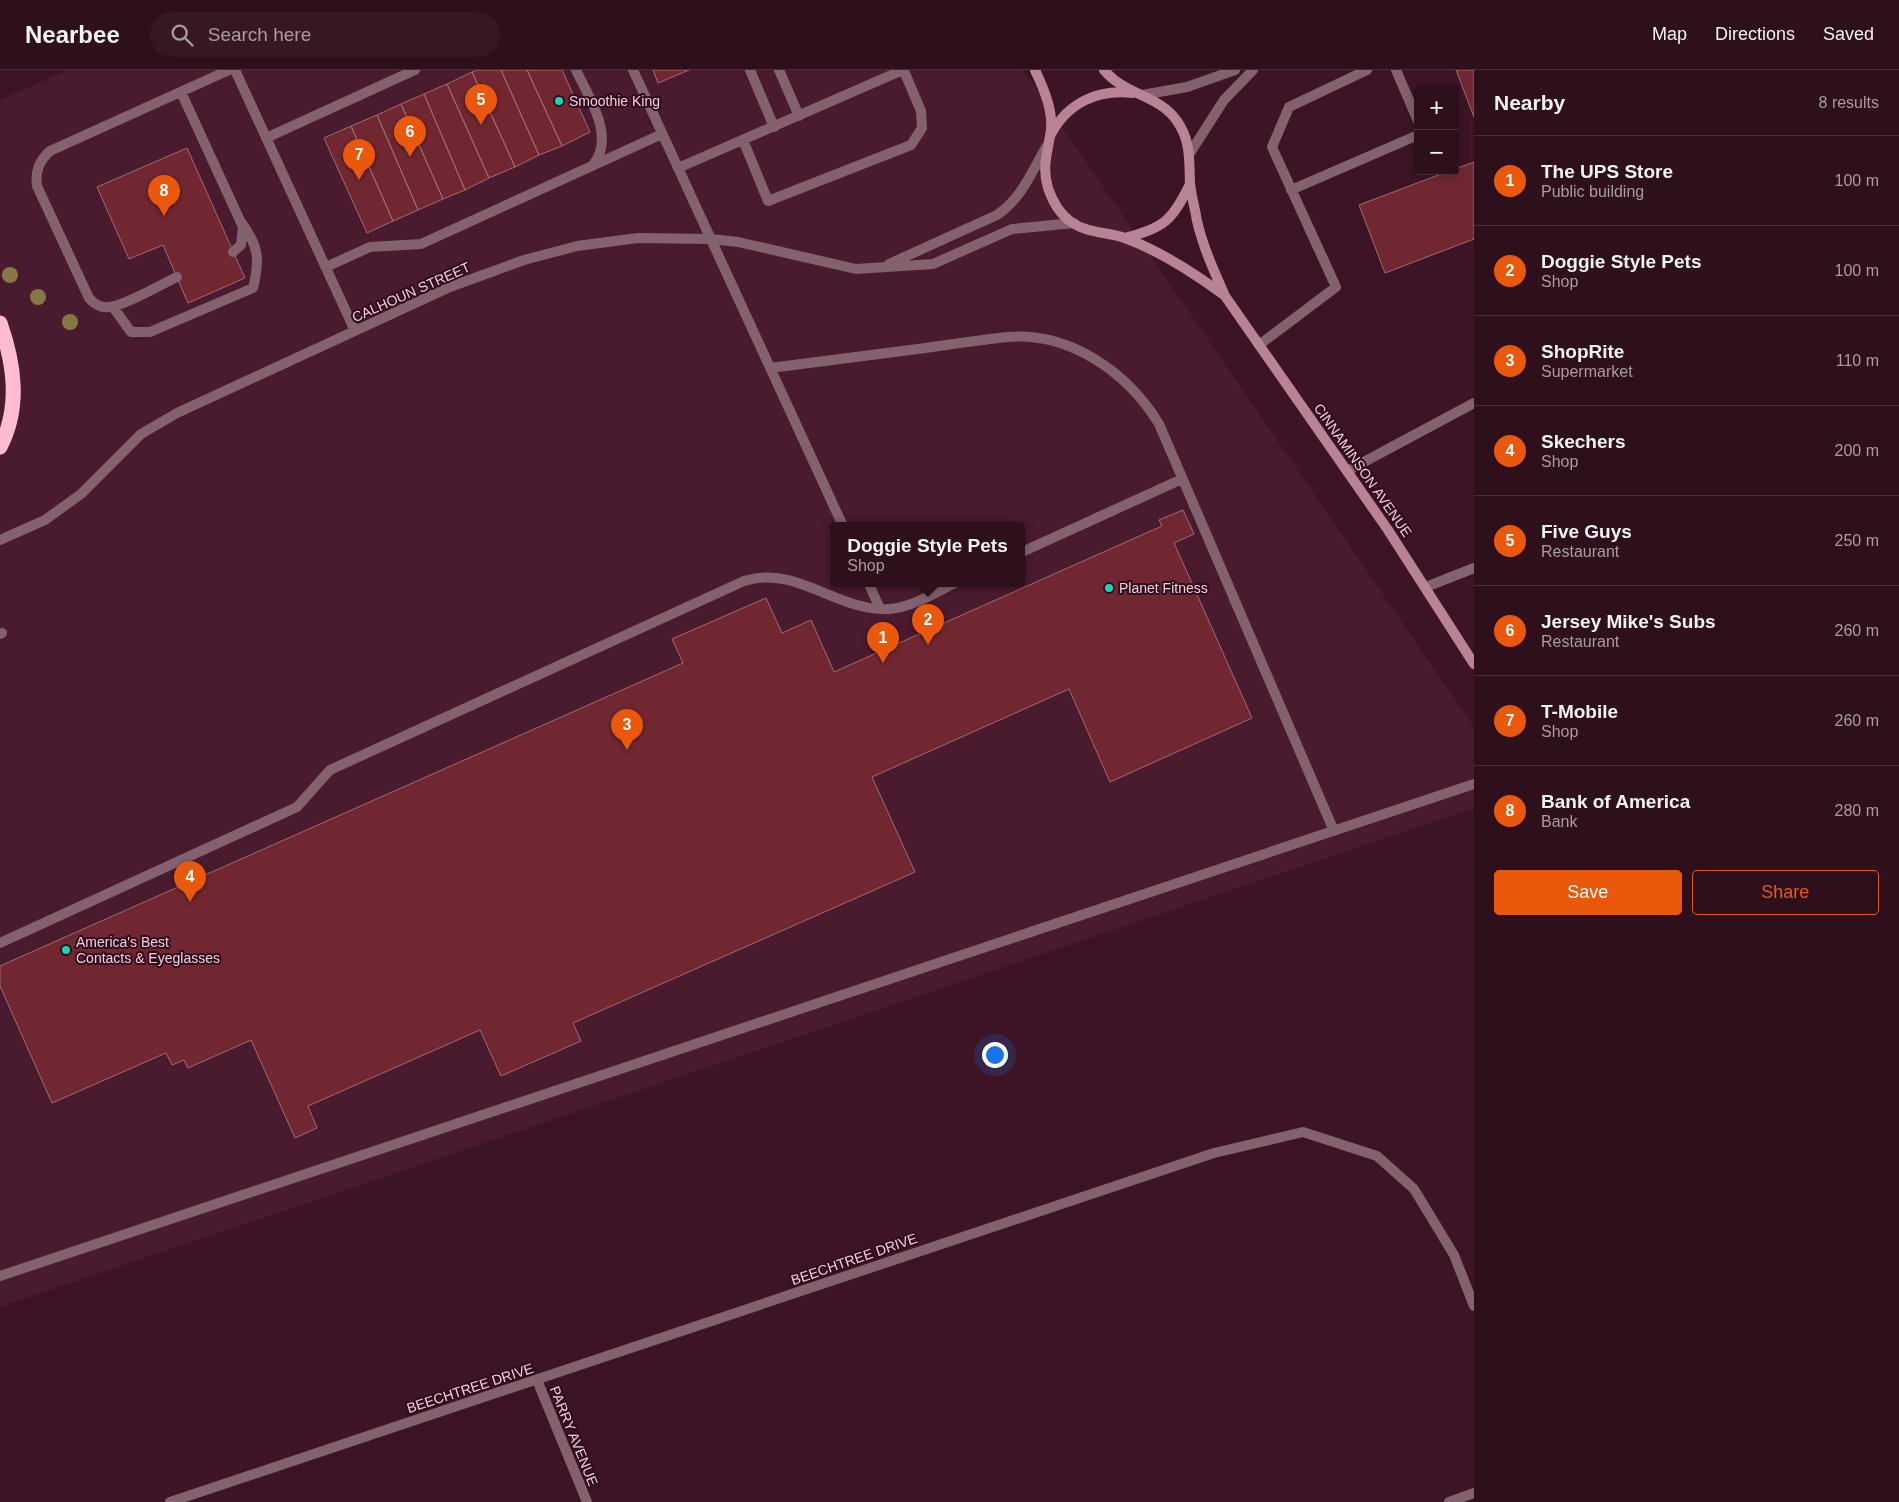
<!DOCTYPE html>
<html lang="en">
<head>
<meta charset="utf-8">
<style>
	body { margin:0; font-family:Helvetica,sans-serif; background:#361825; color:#f1f3f6 }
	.controls { position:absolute; right:15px; top:15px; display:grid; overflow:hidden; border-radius:5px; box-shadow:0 2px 12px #0003 }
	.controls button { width:45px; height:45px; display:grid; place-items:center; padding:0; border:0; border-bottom:1px solid #492f3b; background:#2e0f1c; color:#f1f3f6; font:25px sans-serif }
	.you { position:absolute; left:994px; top:984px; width:18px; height:18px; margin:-12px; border:4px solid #fff; border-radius:50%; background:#1a73e8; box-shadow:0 0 0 8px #1a73e833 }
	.badge { display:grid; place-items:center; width:32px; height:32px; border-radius:50%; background:#ea580c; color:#fff; font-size:16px; font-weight:700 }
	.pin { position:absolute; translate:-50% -41px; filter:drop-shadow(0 1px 2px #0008) }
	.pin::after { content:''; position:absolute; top:26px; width:18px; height:15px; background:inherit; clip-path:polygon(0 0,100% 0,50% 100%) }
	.popup { position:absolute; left:830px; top:452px; width:195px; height:65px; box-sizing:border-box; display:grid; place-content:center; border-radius:5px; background:#2e0f1c; filter:drop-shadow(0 1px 4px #0005); font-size:16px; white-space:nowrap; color:#a79ca3 }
	.popup b { font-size:19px; color:#f1f3f6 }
	.popup::after { content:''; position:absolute; left:50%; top:100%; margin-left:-10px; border:10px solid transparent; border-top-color:#2e0f1c }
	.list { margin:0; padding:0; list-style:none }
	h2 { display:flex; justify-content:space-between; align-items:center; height:65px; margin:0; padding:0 20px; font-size:21px }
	h2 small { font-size:16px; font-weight:400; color:#a79ca3 }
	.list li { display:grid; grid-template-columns:32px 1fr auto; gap:15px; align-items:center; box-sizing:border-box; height:90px; padding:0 20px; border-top:1px solid #492f3b }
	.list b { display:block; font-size:19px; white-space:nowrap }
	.list p { margin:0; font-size:16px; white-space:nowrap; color:#a79ca3 }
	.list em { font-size:16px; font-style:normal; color:#a79ca3 }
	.actions { display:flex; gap:10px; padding:15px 20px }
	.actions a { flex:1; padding:11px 0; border:1px solid #ea580c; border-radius:5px; text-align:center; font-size:18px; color:#ea580c }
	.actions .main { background:#ea580c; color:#fff }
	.icon { flex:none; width:28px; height:28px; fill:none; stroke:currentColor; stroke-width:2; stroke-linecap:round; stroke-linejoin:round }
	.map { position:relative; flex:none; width:1474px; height:1432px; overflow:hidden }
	header { display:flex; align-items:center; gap:30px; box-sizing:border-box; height:70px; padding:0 25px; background:#2e0f1c; border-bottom:1px solid #492f3b }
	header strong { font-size:24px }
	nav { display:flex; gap:28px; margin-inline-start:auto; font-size:18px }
	.search { width:350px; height:45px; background:#361825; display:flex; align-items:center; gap:12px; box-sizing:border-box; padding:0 18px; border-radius:28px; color:#a79ca3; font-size:19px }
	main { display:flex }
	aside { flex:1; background:#2e0f1c }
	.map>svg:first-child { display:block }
</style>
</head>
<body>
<header>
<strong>Nearbee</strong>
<div class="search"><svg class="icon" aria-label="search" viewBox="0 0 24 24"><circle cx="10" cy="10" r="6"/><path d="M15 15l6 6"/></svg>Search here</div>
<nav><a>Map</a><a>Directions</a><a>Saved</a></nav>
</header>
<main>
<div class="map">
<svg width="1474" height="1432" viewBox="0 0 1474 1432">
	<rect width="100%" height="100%" fill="#3d1426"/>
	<!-- built -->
	<path fill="#4a1a2f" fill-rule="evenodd" d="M68 0H1023L1474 657V738L0 1237V30ZM834 456H1022V514H834Z"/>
	<!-- building -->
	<path fill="#712731" stroke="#a16c6f" d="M477 0H501L539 85 515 97 472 2Z
		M501 0H527L562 76 539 85Z
		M527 0H562L590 62 562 76Z
		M653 0H689L658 13Z
		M1456 0H1474V47Z
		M472 2 515 97 489 108 447 14Z
		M447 14 489 108 465 120 424 24Z
		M424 24 465 120 443 129 401 34Z
		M401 34 443 129 418 140 377 45Z
		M377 45 418 140 393 151 351 56Z
		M351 56 393 151 367 163 324 68Z
		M187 78 245 208 188 233 163 175 129 189 97 117Z
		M1474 92V169L1385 203 1359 135 1449 101H1455V99Z
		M1183 440 1194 464 1174 473 1252 648 1110 712 1069 619 872 707 915 802 573 953 581 971 501 1006 480 960 308 1036 317 1058 295 1068 251 970 188 998 184 990 172 995 166 983 52 1033 0 916V896L683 593 672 569 766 528 782 563 811 550 834 602 1162 456 1159 450Z"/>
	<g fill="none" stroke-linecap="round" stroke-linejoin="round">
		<!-- lane -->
		<path stroke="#83616e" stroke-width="10" d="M235 0 355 261
			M576 0C589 28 616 67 593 95
			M633 0 843 456
			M750 0 774 57
			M779 0 799 46
			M1396 0 1418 51
			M181 22 243 157 241 175 233 182
			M266 68 415 0
			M743 70 768 131 911 75 922 58 921 41 904 1
			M678 98 903 0
			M1291 120 1418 65
			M889 194 997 145C1021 129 1032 102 1046 77
			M326 197 370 177 421 174 662 64
			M177 207C162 214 124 236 109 237 101 238 94 234 89 228L37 116C35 101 39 91 50 81L229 0
			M113 237 131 262H150L253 218C260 190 259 176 241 152
			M1259 275 1336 217 1272 77 1289 37 1367 0
			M770 298C820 292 869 285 918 279 948 275 978 270 1008 267 1071 262 1128 303 1159 354L1334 761
			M1347 401 1474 333
			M0 470 45 450 81 424 141 364 177 343 450 217 524 190 577 176 638 168 711 169 738 172 856 199 933 194 1012 159 1074 153
			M1022 482 1182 409
			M869 514 880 539
			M0 564 2 563
			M0 873 297 737 330 700 744 511C795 494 838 542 889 539 911 538 934 523 953 514
			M0 1206 1474 714"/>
		<!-- street -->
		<path stroke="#83616e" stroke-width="10" d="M1142 25 1187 17 1235 0
			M1190 83 1224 30 1253 0
			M1426 517 1474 498
			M537 1310 587 1432
			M170 1432 1214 1083 1303 1062 1377 1086 1414 1119 1454 1185 1474 1236
			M1449 1432 1474 1423"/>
		<!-- secondary -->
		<path stroke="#b98397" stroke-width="10" d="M1035 0C1044 19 1055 44 1050 66 1047 84 1042 98 1048 118 1052 130 1060 144 1071 152 1087 163 1107 162 1125 168 1160 181 1194 203 1224 225
			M1104 0C1126 26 1158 24 1177 51 1191 71 1189 90 1190 113 1191 125 1195 138 1197 151 1203 177 1214 201 1225 226L1388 460 1474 594
			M1051 64C1068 33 1097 19 1132 23
			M1124 168C1163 159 1173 150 1190 114"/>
		<!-- highway -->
		<path stroke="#ffbbd4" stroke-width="15" d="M0 253C14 293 21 337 0 377"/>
	</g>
	<!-- trees -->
	<g fill="#847945">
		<circle cx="10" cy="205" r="8"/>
		<circle cx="38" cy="227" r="8"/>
		<circle cx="70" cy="252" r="8"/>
	</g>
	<!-- markers -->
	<g fill="#18d5b2" stroke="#320a1d" stroke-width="2">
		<circle cx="559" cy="31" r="5"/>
		<circle cx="1109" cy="518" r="5"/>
		<circle cx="66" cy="880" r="5"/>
	</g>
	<g text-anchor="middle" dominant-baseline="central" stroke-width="4" stroke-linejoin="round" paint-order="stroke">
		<!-- poi labels -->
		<g font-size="14" fill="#eed1db" stroke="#320a1d" text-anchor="start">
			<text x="569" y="31">Smoothie King</text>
			<text x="1119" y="518">Planet Fitness</text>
			<text x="76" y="872">America's Best<tspan x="76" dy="16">Contacts &amp; Eyeglasses</tspan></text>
		</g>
		<!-- street labels -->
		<g font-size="14" fill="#eed1db" stroke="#320a1d">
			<text transform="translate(411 222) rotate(-24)">CALHOUN STREET</text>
			<text transform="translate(1363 400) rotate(55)">CINNAMINSON AVENUE</text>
			<text transform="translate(854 1189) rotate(-19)">BEECHTREE DRIVE</text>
			<text transform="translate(470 1318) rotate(-18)">BEECHTREE DRIVE</text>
			<text transform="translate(574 1366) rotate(68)">PARRY AVENUE</text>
		</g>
	</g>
</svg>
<div class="controls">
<button>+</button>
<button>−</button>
</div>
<div class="you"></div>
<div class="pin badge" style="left:883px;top:593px">1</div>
<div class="pin badge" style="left:928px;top:575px">2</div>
<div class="popup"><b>Doggie Style Pets</b>Shop</div>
<div class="pin badge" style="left:627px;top:680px">3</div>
<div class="pin badge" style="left:190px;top:832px">4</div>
<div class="pin badge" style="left:481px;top:55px">5</div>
<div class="pin badge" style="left:410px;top:87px">6</div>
<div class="pin badge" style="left:359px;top:110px">7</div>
<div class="pin badge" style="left:164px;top:146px">8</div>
</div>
<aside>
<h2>Nearby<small>8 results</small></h2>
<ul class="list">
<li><span class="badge">1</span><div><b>The UPS Store</b><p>Public building</p></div><em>100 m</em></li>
<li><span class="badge">2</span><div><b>Doggie Style Pets</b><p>Shop</p></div><em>100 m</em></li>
<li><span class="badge">3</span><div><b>ShopRite</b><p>Supermarket</p></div><em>110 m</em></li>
<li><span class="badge">4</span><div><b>Skechers</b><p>Shop</p></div><em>200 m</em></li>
<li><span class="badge">5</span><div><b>Five Guys</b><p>Restaurant</p></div><em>250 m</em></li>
<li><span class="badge">6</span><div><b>Jersey Mike's Subs</b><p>Restaurant</p></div><em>260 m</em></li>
<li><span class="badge">7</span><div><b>T-Mobile</b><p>Shop</p></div><em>260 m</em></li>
<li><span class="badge">8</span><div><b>Bank of America</b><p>Bank</p></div><em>280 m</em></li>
</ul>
<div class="actions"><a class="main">Save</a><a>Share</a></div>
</aside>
</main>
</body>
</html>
